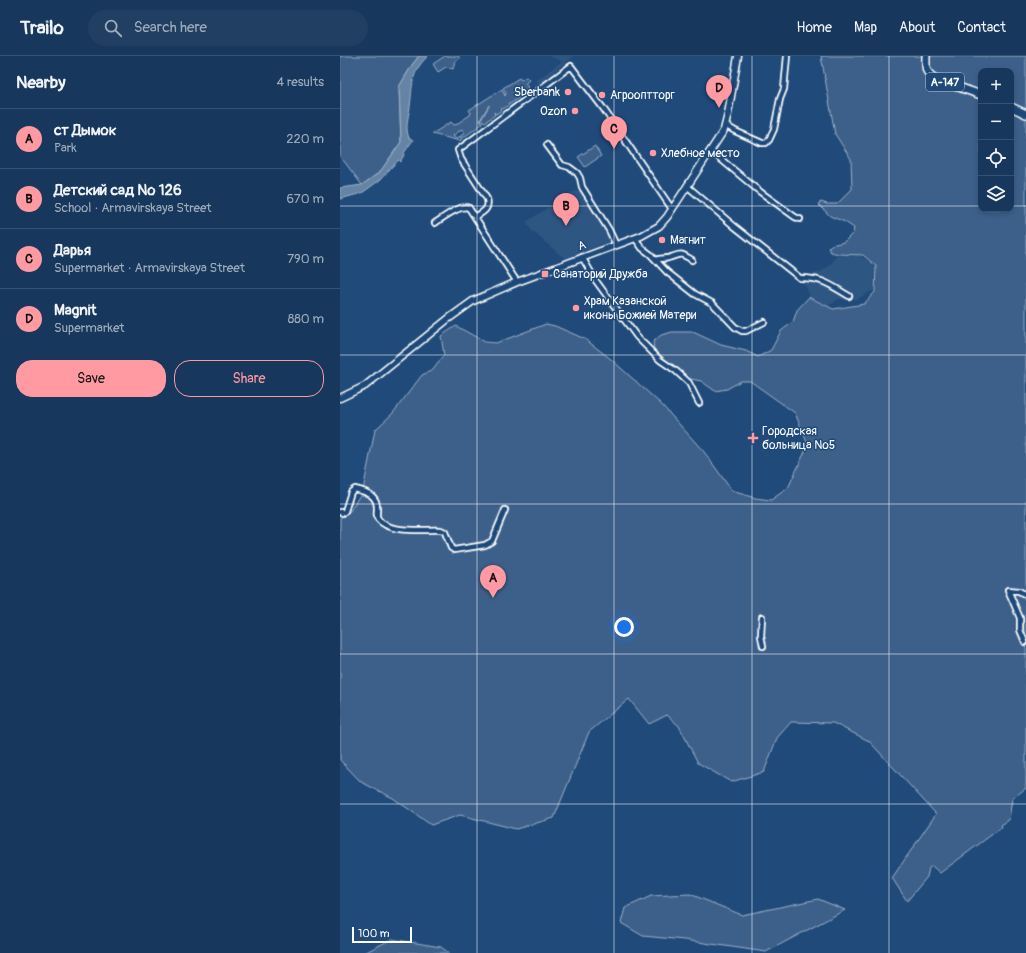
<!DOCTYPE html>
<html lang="en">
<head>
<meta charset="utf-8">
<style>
	body { margin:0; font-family:Pangolin,sans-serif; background:#203f62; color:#f1f3f6 }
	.controls { position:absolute; right:12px; top:12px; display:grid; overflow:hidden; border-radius:8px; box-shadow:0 2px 6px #0003 }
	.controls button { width:36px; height:36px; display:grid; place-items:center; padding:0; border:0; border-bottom:1px solid #365272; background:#17385c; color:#f1f3f6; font:20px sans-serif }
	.scale { position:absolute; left:12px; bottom:10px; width:60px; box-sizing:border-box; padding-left:4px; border:2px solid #fff; border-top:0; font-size:11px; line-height:14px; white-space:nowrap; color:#fff; -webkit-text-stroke:3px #1f4a7a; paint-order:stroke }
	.you { position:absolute; left:284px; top:571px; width:14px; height:14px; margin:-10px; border:3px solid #fff; border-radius:50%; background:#1a73e8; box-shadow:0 0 0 6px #1a73e833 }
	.badge { display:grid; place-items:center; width:26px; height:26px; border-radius:50%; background:#ff9aa2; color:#111; font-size:13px; font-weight:700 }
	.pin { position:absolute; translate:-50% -33px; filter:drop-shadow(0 1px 2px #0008) }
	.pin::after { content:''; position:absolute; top:21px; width:14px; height:12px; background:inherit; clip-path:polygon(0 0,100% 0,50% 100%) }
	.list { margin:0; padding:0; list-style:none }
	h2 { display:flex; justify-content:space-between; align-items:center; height:52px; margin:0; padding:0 16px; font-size:17px }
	h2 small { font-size:13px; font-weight:400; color:#9eacbb }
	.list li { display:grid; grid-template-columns:26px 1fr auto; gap:12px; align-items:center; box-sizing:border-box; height:60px; padding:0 16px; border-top:1px solid #365272 }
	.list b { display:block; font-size:15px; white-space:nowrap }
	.list p { margin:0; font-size:13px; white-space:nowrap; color:#9eacbb }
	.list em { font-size:13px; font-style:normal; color:#9eacbb }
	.actions { display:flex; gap:8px; padding:12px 16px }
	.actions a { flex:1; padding:9px 0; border:1px solid #ff9aa2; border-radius:16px; text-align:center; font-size:14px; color:#ff9aa2 }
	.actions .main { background:#ff9aa2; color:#111 }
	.icon { flex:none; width:22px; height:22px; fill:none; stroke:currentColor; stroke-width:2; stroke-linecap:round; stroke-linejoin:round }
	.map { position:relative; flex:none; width:686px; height:897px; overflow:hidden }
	header { display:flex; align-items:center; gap:24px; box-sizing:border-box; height:56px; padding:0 20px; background:#17385c; border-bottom:1px solid #365272 }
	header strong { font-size:19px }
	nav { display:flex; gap:22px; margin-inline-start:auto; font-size:14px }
	.search { width:280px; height:36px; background:#203f62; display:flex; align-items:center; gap:10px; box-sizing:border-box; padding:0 14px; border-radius:22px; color:#9eacbb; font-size:15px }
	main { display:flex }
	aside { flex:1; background:#17385c }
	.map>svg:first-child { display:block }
</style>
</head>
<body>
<header>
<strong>Trailo</strong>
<div class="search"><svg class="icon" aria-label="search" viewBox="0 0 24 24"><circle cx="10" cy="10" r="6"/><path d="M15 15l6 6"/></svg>Search here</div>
<nav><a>Home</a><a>Map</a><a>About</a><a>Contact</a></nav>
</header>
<main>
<aside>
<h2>Nearby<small>4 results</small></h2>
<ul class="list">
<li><span class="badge">A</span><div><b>ст Дымок</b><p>Park</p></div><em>220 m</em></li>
<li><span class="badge">B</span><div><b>Детский сад № 126</b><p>School · Armavirskaya Street</p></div><em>670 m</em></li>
<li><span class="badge">C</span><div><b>Дарья</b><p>Supermarket · Armavirskaya Street</p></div><em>790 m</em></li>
<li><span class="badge">D</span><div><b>Magnit</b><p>Supermarket</p></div><em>880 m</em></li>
</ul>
<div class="actions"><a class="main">Save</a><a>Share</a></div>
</aside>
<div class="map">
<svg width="686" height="897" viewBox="0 0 686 897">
	<rect width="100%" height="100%" fill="#1f4a7a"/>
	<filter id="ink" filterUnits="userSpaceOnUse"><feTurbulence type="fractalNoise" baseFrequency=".025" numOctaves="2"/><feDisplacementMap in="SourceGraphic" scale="8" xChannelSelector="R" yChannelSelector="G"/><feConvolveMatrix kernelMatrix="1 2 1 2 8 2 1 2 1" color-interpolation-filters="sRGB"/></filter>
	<g filter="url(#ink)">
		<!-- built -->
		<path fill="#2e5683" d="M208 0H234L201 26 199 27 196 25 222 5Z
			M240 135 259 164 271 185 225 203 192 175 186 166 232 136Z
			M518 199 535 209 534 234 517 243H499L488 250 470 240 463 225 467 219 480 216 489 210 497 200Z"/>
		<!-- green -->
		<path fill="#3c618b" stroke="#9eb0c5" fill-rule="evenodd" d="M0 0H79L72 9 59 31 61 86 40 116 22 129 0 100Z
			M105 0H118L120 2 115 5 113 13 106 11 98 16 93 8Z
			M481 0H686V732L672 743 669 764 661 769 662 771 600 817 592 810 589 812 587 821 567 845 552 822 596 758 529 685 493 667 451 666 437 682 424 716 391 726 358 707 339 670 327 659 309 668 289 643 249 676 214 762 176 773 120 759 91 769 53 742 21 726 0 704V462L10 455 23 434 35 374 53 357 82 319 93 314 104 299 101 280 116 270 145 286 156 287 206 268 215 270 245 283 272 304 321 348 365 397 392 435 415 442 431 444 448 432 468 389 455 357 410 325H401L387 333 375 335 361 325 346 322 314 293 313 286 321 279 332 276H353L381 289 406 295 418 301 431 294 441 275 453 266 457 254 469 241 493 253 524 248 535 236 536 210 523 199 498 198 491 196 488 192 491 189 504 186 513 177 514 172 505 166 490 160 478 148 481 146 487 148H497L512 133 511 103 495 78ZM641 15H671V153H641Z
			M186 21 189 24 185 28 188 31 185 34 188 37 183 39 182 37 183 35 179 31 176 33 179 38 181 37 182 39 170 48 168 47 169 49 163 53 160 52 162 54 156 58 154 56 155 59 145 66 141 64 149 50V49L140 64 143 67 123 82 121 79 125 77 122 73 113 80 116 83 120 80 122 83 120 85 92 78 111 66 114 69H115L130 59 131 57 129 54 162 33 165 40 166 36 163 32 179 22 181 24Z
			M255 90 261 100 245 111 238 101Z
			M350 838 402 859 478 843 505 854 426 896 344 884 303 880 281 867 285 852 311 840Z
			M52 883 101 891 109 897H24Z"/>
		<!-- water -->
		<path fill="#6583a4" stroke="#a3b5c8" d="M79 0H88C70 17 73 29 70 51 68 62 65 72 69 82L73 84 64 97V99L60 106 58 104 40 124 22 137 0 143V132L22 129 40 116 61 86 59 31 72 9Z"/>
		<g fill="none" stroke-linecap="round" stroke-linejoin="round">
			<!-- minor casing -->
			<g stroke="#fff" stroke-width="8">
				<path id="minor" d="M385 69 395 75 422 87H426L429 84 434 73 440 43 444 33 447 0
					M207 89 222 109 229 111 237 117 240 122 242 131 269 174 276 189
					M371 95 419 135 455 161 460 163
					M347 130 394 170 460 222C483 222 490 229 509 240
					M135 161C143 156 150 153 147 143L121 103 118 94 231 10 263 52 332 153
					M95 167C103 162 120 148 129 152L177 226
					M295 182 302 192 310 198 327 216 355 238 372 247 395 271 402 275H406L424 266
					M242 201 256 225 297 281 320 304 336 315 349 327 359 347
					M316 204C320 202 324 203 328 202 342 198 339 196 352 204
					M0 456 3 457 5 455 11 436 15 433C27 436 38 439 37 454 37 457 36 460 38 463 49 478 84 473 101 474L105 476 111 492 114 494 145 489 152 485 165 454
					M422 561 421 580 423 590
					M685 586 680 574V562L668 534 679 535 686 539"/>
			</g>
			<!-- major casing -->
			<g stroke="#fff" stroke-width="9">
				<path id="major" d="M0 342 25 330 108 263 133 245 177 226 301 180 319 170 327 161 384 74 388 58 398 0"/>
			</g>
			<!-- highway casing -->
			<g stroke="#fff" stroke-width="10">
				<path id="highway" d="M586 0C586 12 584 16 596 23L641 39
					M671 51 686 58"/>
			</g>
			<!-- minor -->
			<use href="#minor" stroke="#1f4a7a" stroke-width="4.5"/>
			<!-- major -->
			<use href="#major" stroke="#1f4a7a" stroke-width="6"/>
			<!-- highway -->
			<use href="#highway" stroke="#1f4a7a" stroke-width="7"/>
		</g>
	</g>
	<!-- grid -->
	<path fill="none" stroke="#fff" stroke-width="1" stroke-opacity="0.55" d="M137 0V897M274 0V897M412 0V897M549 0V897M0 150H641M671 150H686M0 299H686M0 448H686M0 598H686M0 748H686"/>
	<!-- markers -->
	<g fill="#ff9aa2" stroke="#1f4a7a" stroke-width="1.5">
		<circle cx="228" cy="36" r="4"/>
		<circle cx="262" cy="39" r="4"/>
		<circle cx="235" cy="55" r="4"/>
		<circle cx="313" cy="97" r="4"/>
		<circle cx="322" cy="184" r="4"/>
		<rect x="201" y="214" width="8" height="8" rx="2"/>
		<circle cx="236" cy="252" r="4"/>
		<path d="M411 376h4v4h4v4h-4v4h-4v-4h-4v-4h4z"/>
	</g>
	<g text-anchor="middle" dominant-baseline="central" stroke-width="3" stroke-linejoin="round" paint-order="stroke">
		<!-- shield labels -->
		<rect fill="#1f4a7a" stroke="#bcc9d7" stroke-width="1" x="586" y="17" width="38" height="18" rx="3"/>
		<g font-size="11" font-weight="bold" fill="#fff">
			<text x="605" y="26">А-147</text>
		</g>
		<!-- poi labels -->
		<g font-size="12" fill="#fff" stroke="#1f4a7a" text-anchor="start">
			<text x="220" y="36" text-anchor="end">Sberbank</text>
			<text x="270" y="39">Агрооптторг</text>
			<text x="227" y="55" text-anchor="end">Ozon</text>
			<text x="321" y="97">Хлебное место</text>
			<text x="330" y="184">Магнит</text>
			<text x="213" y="218">Санаторий Дружба</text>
			<text x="244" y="245">Храм Казанской<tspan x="244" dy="14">иконы Божией Матери</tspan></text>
			<text x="422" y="375">Городская<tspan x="422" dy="14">больница №5</tspan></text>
		</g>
		<!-- street labels -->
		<g font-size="12" fill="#fff" stroke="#1f4a7a">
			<text transform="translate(242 190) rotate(-20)">A</text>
		</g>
	</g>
</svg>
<div class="controls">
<button>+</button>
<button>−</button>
<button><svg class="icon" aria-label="locate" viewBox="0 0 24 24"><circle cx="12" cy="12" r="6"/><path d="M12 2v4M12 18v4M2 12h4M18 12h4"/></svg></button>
<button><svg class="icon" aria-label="layers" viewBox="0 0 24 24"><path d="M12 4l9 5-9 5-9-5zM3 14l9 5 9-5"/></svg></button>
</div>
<div class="scale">100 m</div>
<div class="you"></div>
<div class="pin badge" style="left:153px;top:542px">A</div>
<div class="pin badge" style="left:226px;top:170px">B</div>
<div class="pin badge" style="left:274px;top:93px">C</div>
<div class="pin badge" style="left:379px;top:52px">D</div>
</div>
</main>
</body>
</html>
